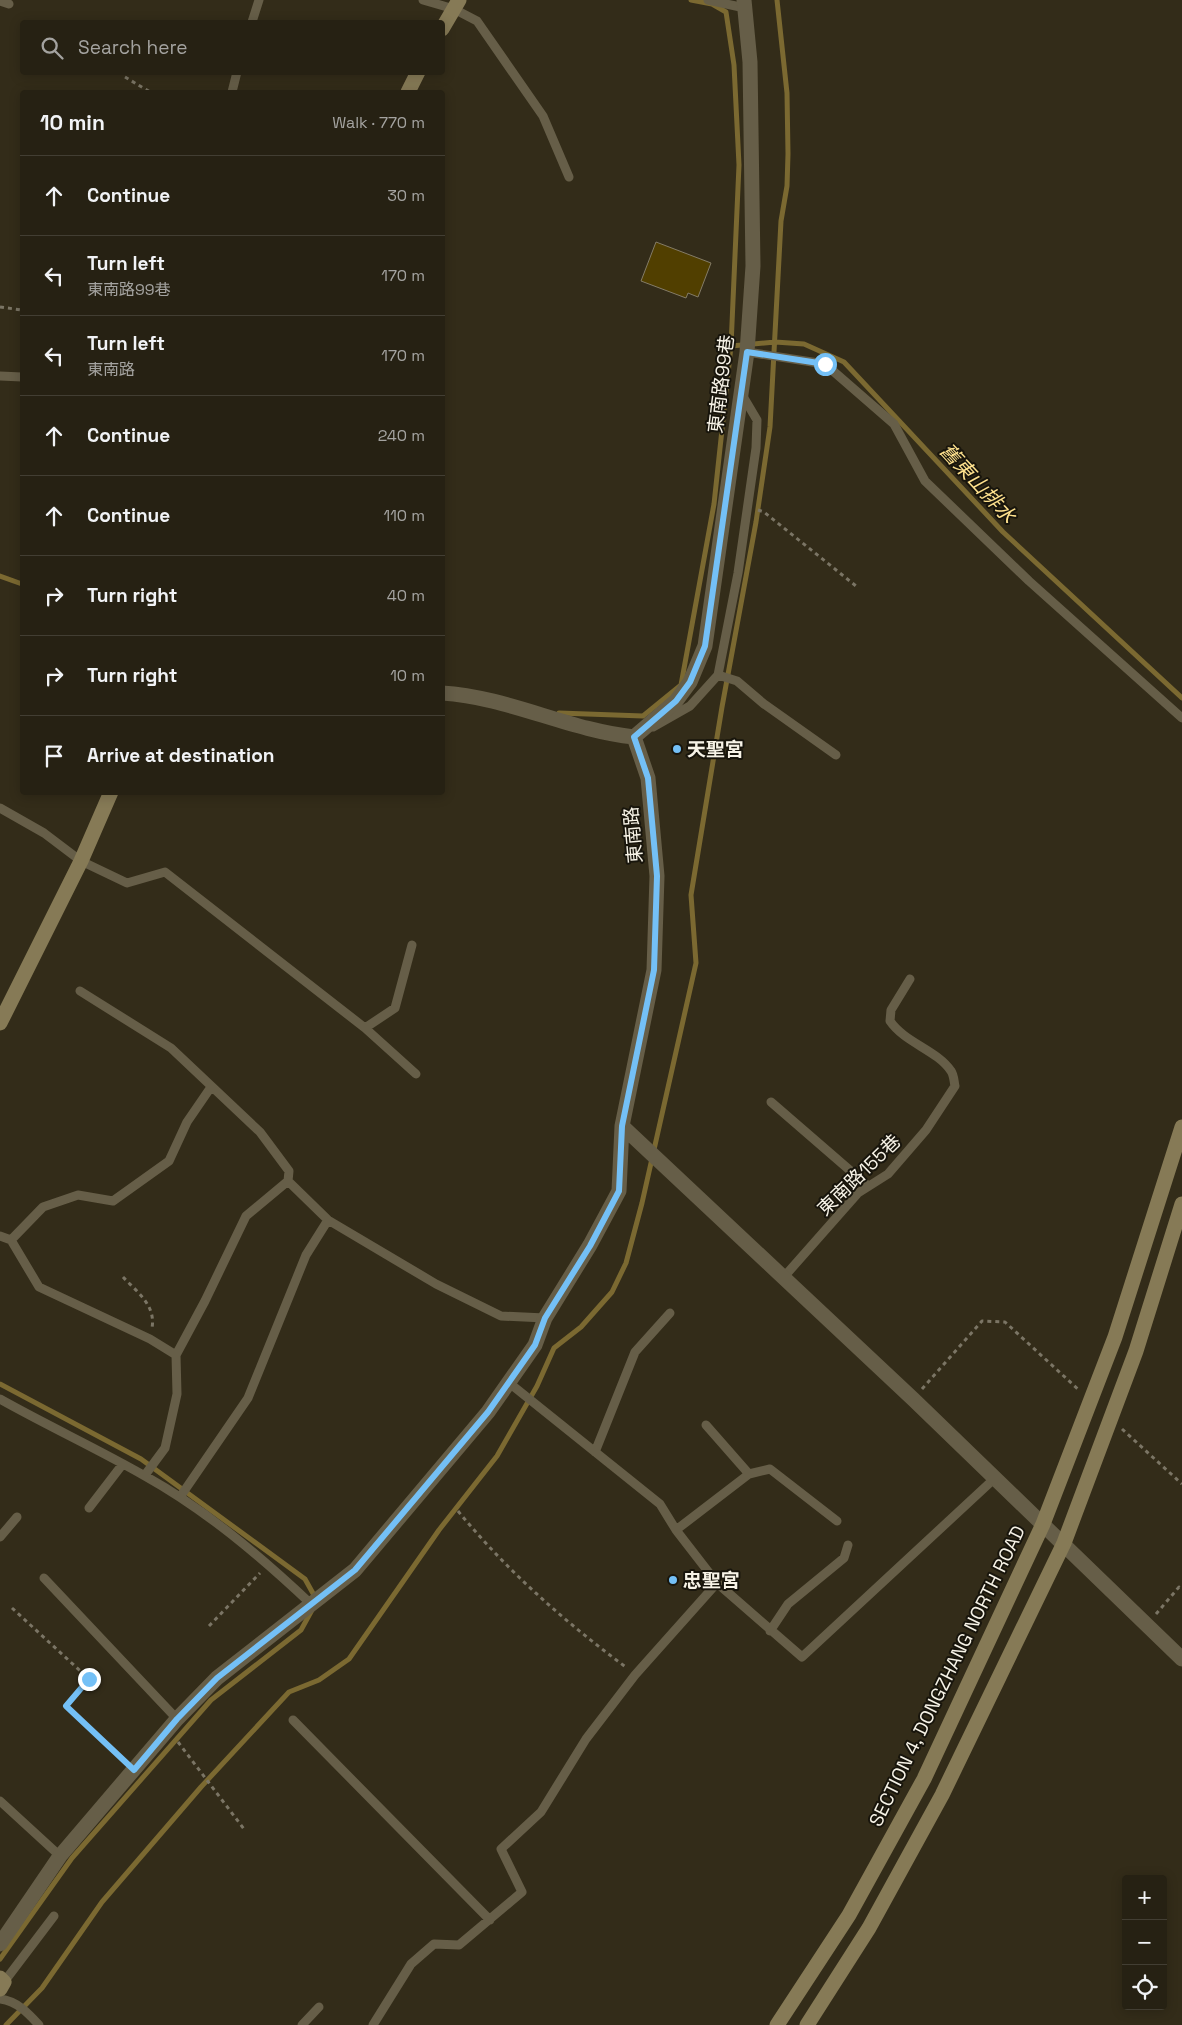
<!DOCTYPE html>
<html lang="en">
<head>
<meta charset="utf-8">
<style>
	body { margin:0; font-family:"Space Grotesk","Noto Sans TC",sans-serif; background:#2e291c; color:#f1f3f6 }
	.controls { position:absolute; right:15px; bottom:15px; display:grid; overflow:hidden; border-radius:5px; box-shadow:0 2px 12px #0003 }
	.controls button { width:45px; height:45px; display:grid; place-items:center; padding:0; border:0; border-bottom:1px solid #423e33; background:#262113; color:#f1f3f6; font:25px sans-serif }
	.stop { position:absolute; width:15px; height:15px; margin:-11px; border:4px solid #74c0f6; border-radius:50%; background:#fff }
	.stop.end { background:#74c0f6; border-color:#fff; box-shadow:0 1px 5px #0008 }
	.list { margin:0; padding:0; list-style:none }
	h2 { display:flex; justify-content:space-between; align-items:center; height:65px; margin:0; padding:0 20px; font-size:21px }
	h2 small { font-size:16px; font-weight:400; color:#a4a3a0 }
	.list li { display:grid; grid-template-columns:32px 1fr auto; gap:15px; align-items:center; box-sizing:border-box; height:80px; padding:0 20px; border-top:1px solid #423e33 }
	.list b { display:block; font-size:19px; white-space:nowrap }
	.list p { margin:0; font-size:16px; white-space:nowrap; color:#a4a3a0 }
	.list em { font-size:16px; font-style:normal; color:#a4a3a0 }
	.icon { flex:none; width:28px; height:28px; fill:none; stroke:currentColor; stroke-width:2; stroke-linecap:round; stroke-linejoin:round }
	.map { position:relative; flex:none; width:1182px; height:2025px; overflow:hidden }
	.search { position:absolute; background:#262113; box-shadow:0 2px 12px #0003; left:20px; top:20px; width:425px; height:55px; display:flex; align-items:center; gap:12px; box-sizing:border-box; padding:0 18px; border-radius:5px; color:#a4a3a0; font-size:19px }
	.panel { position:absolute; background:#262113; box-shadow:0 2px 12px #0003; left:20px; top:90px; width:425px; height:705px; border-radius:5px }
	.map>svg:first-child { display:block }
</style>
</head>
<body>
<div class="map">
<svg width="1182" height="2025" viewBox="0 0 1182 2025">
	<rect width="100%" height="100%" fill="#332c19"/>
	<g fill="none" stroke-linecap="round" stroke-linejoin="round">
		<!-- stream -->
		<path stroke="#7b6931" stroke-width="5" d="M731 346 775 342 804 344 844 362 1003 532 1182 698
			M0 576 22 584
			M559 713 643 716 681 685 714 504 731 346 739 165 734 65 726 12 712 4 691 0
			M0 1384 141 1459 305 1579 315 1597
			M0 1959 72 1858 211 1700 301 1630 312 1610
			M6 2025 42 1988 102 1902 201 1787 289 1692 319 1680 349 1659 439 1530 497 1456 537 1386 554 1348 581 1327 612 1292 626 1263 642 1203 696 963 691 895 722 707 756 522 770 427 781 221 787 186 788 154 787 93 777 0"/>
	</g>
	<!-- building -->
	<path fill="#513f00" stroke="#847c67" d="M656 242 711 263 698 297 688 293 686 298 641 281Z"/>
	<g fill="none" stroke-linecap="round" stroke-linejoin="round">
		<!-- path -->
		<path stroke="#7b7565" stroke-width="3" stroke-dasharray="4 4" stroke-linecap="butt" d="M125 77 150 92
			M0 307 22 310
			M758 510 764 512 856 586
			M123 1277C137 1292 156 1305 152 1328
			M922 1389 982 1321 1005 1322 1080 1391
			M1122 1429 1182 1484
			M458 1511C507 1571 565 1622 627 1668
			M12 1608 89 1679 66 1706 124 1760
			M1156 1614 1179 1587 1182 1590
			M209 1626 260 1573
			M178 1742 244 1829"/>
		<!-- lane -->
		<path stroke="#665e48" stroke-width="9" d="M423 0 454 9 477 21 543 116 569 177
			M708 0 745 8
			M0 1 9 4
			M252 22 259 0
			M232 92 237 72
			M747 352 825 364 894 424 925 481 1029 581 1182 718
			M0 376 22 377
			M718 675 738 573 756 448 757 420 741 393
			M653 727 690 706 718 675 737 681 764 704 836 755
			M0 808 44 833 81 861 127 883 165 872 365 1028 416 1074
			M80 991 171 1048 260 1132 289 1171 288 1181 328 1220 436 1284 501 1316 545 1318
			M365 1028 395 1008 412 945
			M771 1102 868 1186
			M0 1236 11 1240 39 1287 150 1339 176 1355
			M11 1240 43 1207 78 1195 113 1201 169 1161 187 1122 211 1087
			M783 1278 858 1193 888 1174 926 1130 955 1086C954 1082 954 1075 951 1071 937 1050 905 1043 890 1021L891 1010 910 979
			M508 1382 660 1504 676 1530 717 1583
			M0 1399C48 1426 98 1449 145 1476 206 1510 260 1556 311 1604
			M706 1425 749 1474
			M595 1452 635 1352 670 1313
			M145 1475 165 1448 177 1394 176 1355 205 1301 246 1216 288 1181
			M180 1497 248 1398 306 1255 328 1220
			M89 1508 122 1465
			M676 1530 749 1474 770 1469 837 1521
			M0 1537 17 1517
			M44 1578 177 1719
			M770 1631 788 1604 844 1558 848 1545
			M293 1720 490 1920
			M0 1801 60 1856
			M4 1982 54 1916
			M0 1999C17 2001 28 2013 39 2025
			M302 2025 319 2007
			M373 2025 411 1964 434 1944 459 1945 522 1892 501 1849 541 1812 586 1739 635 1675 717 1583 802 1657 995 1478"/>
		<!-- street -->
		<path stroke="#665e48" stroke-width="15" d="M442 693C508 697 568 730 634 737
			M634 737 676 701 690 682 705 646 747 352 753 266 750 62 744 0
			M622 1126 913 1399 1182 1659
			M0 1944 60 1856 177 1719 217 1678 355 1570 488 1412 535 1345 545 1318 590 1245 619 1191 622 1126 654 970 657 876 648 778 634 737"/>
		<!-- secondary -->
		<path stroke="#867a56" stroke-width="15" d="M442 29 459 0
			M408 92 418 72
			M0 1023 81 861 111 792
			M0 1978 4 1982 0 1989
			M777 2025 849 1915 924 1779 1043 1524 1115 1337 1182 1127
			M807 2025 869 1928 942 1795 1064 1543 1136 1351 1182 1204"/>
	</g>
	<g fill="none" stroke-linecap="round" stroke-linejoin="round">
		<!-- route -->
		<path stroke="#74c0f6" stroke-width="6" d="M89 1679 66 1706 134 1770 177 1719 217 1678 355 1570 488 1412 535 1345 545 1318 590 1246 619 1191 622 1126 654 970 657 876 648 778 634 737 676 701 690 682 705 646 747 352 825 364"/>
	</g>
	<!-- markers -->
	<g fill="#74c0f6" stroke="#18150c" stroke-width="2">
		<circle cx="677" cy="749" r="5"/>
		<circle cx="673" cy="1580" r="5"/>
	</g>
	<g text-anchor="middle" dominant-baseline="central" stroke-width="4" stroke-linejoin="round" paint-order="stroke">
		<!-- street labels -->
		<g font-size="19" fill="#f7f3e7" stroke="#18150c">
			<text transform="translate(721 384) rotate(-83)">東南路99巷</text>
			<text transform="translate(633 835) rotate(-95)">東南路</text>
			<text transform="translate(859 1175) rotate(-44)">東南路155巷</text>
			<text transform="translate(947 1676) rotate(-64)">SECTION 4, DONGZHANG NORTH ROAD</text>
		</g>
		<!-- poi labels -->
		<g font-size="19" font-weight="bold" fill="#f7f3e7" stroke="#18150c" text-anchor="start">
			<text x="687" y="749">天聖宮</text>
			<text x="683" y="1580">忠聖宮</text>
		</g>
		<!-- water labels -->
		<g font-size="20" font-style="italic" fill="#ffe28e" stroke="#18150c">
			<text transform="translate(978 483) rotate(47)">舊東山排水</text>
		</g>
	</g>
</svg>
<div class="controls">
<button>+</button>
<button>−</button>
<button><svg class="icon" aria-label="locate" viewBox="0 0 24 24"><circle cx="12" cy="12" r="6"/><path d="M12 2v4M12 18v4M2 12h4M18 12h4"/></svg></button>
</div>
<div class="stop" style="left:825px;top:364px"></div>
<div class="stop end" style="left:89px;top:1679px"></div>
<div class="search"><svg class="icon" aria-label="search" viewBox="0 0 24 24"><circle cx="10" cy="10" r="6"/><path d="M15 15l6 6"/></svg>Search here</div>
<section class="panel">
<h2>10 min<small>Walk · 770 m</small></h2>
<ul class="list">
<li><svg class="icon" aria-label="ahead" viewBox="0 0 24 24"><path d="M12 20V5M6 11l6-6 6 6"/></svg><div><b>Continue</b></div><em>30 m</em></li>
<li><svg class="icon" aria-label="left" viewBox="0 0 24 24"><path d="M17 20v-9H6M10 6l-5 5 5 5"/></svg><div><b>Turn left</b><p>東南路99巷</p></div><em>170 m</em></li>
<li><svg class="icon" aria-label="left" viewBox="0 0 24 24"><path d="M17 20v-9H6M10 6l-5 5 5 5"/></svg><div><b>Turn left</b><p>東南路</p></div><em>170 m</em></li>
<li><svg class="icon" aria-label="ahead" viewBox="0 0 24 24"><path d="M12 20V5M6 11l6-6 6 6"/></svg><div><b>Continue</b></div><em>240 m</em></li>
<li><svg class="icon" aria-label="ahead" viewBox="0 0 24 24"><path d="M12 20V5M6 11l6-6 6 6"/></svg><div><b>Continue</b></div><em>110 m</em></li>
<li><svg class="icon" aria-label="right" viewBox="0 0 24 24"><path d="M7 20v-9h11M14 6l5 5-5 5"/></svg><div><b>Turn right</b></div><em>40 m</em></li>
<li><svg class="icon" aria-label="right" viewBox="0 0 24 24"><path d="M7 20v-9h11M14 6l5 5-5 5"/></svg><div><b>Turn right</b></div><em>10 m</em></li>
<li><svg class="icon" aria-label="arrive" viewBox="0 0 24 24"><path d="M6 21V4h12l-3 4 3 4H6"/></svg><div><b>Arrive at destination</b></div></li>
</ul>
</section>
</div>
</body>
</html>
